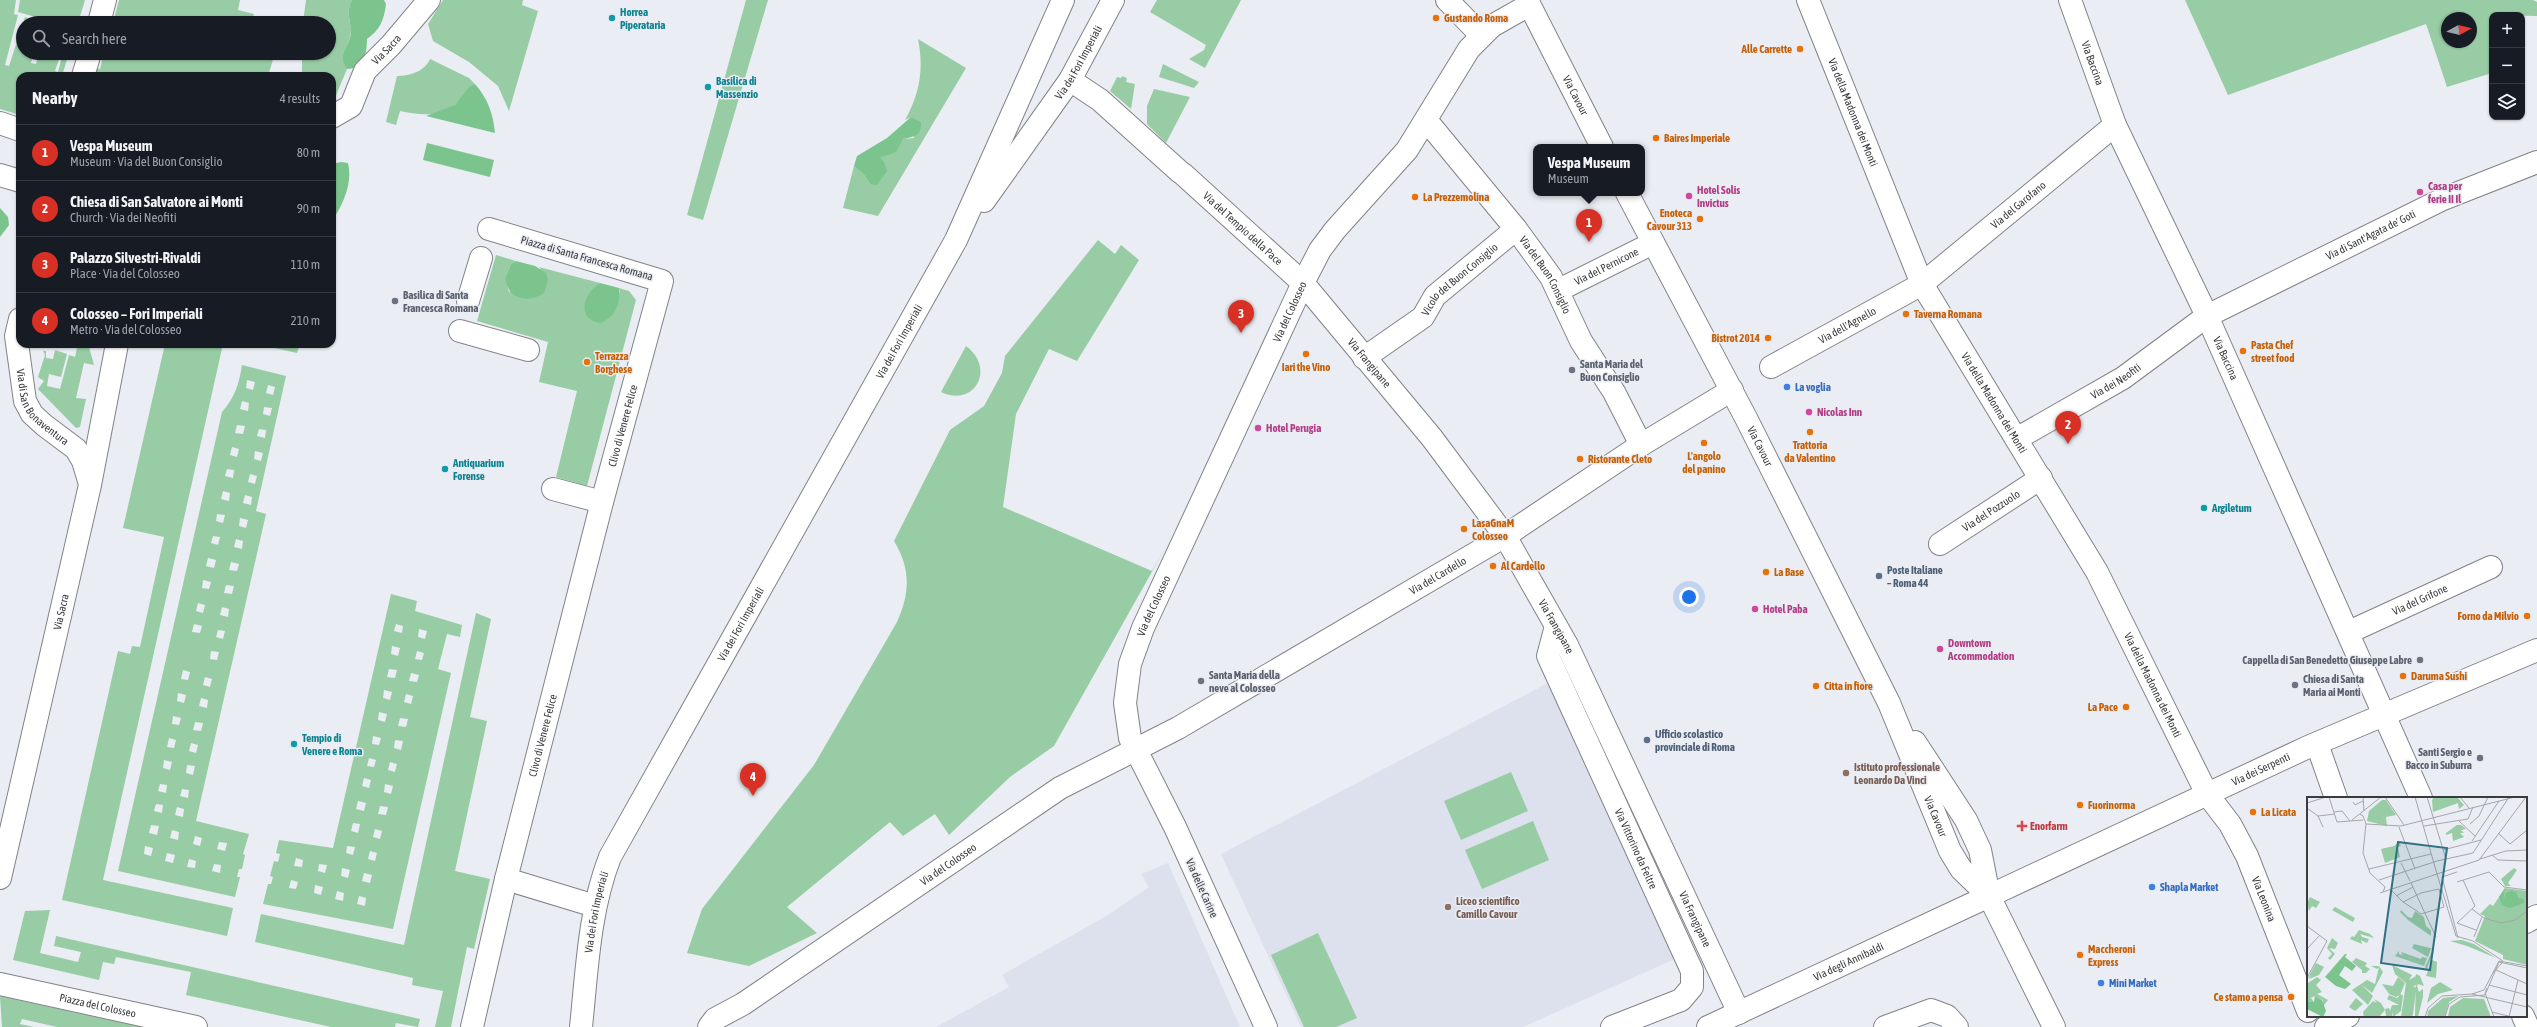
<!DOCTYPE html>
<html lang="en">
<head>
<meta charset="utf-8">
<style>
	body { margin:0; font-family:"Asap Condensed",sans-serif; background:#20242c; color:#f1f3f6 }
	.controls { position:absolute; right:12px; top:12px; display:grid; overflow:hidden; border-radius:8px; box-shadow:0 1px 3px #0004 }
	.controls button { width:36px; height:36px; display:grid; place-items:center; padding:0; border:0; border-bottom:1px solid #363941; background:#171b24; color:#f1f3f6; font:20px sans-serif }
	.compass { position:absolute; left:2441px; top:12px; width:36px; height:36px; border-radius:50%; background:#171b24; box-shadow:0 1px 3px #0004; rotate:82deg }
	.you { position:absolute; left:1689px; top:597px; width:14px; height:14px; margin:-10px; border:3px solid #fff; border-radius:50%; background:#1a73e8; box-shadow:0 0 0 6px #1a73e833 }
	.badge { display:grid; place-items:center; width:26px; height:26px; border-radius:50%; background:#d93025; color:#fff; font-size:13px; font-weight:700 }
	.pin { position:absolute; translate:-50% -33px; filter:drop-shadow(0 1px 2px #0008) }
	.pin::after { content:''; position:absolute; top:21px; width:14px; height:12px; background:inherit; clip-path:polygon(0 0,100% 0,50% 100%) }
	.popup { position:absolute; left:1533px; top:144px; width:112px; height:52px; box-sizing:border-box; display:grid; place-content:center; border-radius:8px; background:#171b24; filter:drop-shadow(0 1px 3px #0005); font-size:13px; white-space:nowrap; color:#9ea1a6 }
	.popup b { font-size:15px; color:#f1f3f6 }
	.popup::after { content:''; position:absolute; left:50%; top:100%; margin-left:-8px; border:8px solid transparent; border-top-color:#171b24 }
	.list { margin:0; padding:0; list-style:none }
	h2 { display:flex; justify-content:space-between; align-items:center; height:52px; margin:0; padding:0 16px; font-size:17px }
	h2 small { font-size:13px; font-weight:400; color:#9ea1a6 }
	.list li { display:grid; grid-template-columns:26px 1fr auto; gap:12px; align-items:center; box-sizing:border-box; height:56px; padding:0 16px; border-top:1px solid #363941 }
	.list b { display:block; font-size:15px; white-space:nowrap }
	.list p { margin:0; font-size:13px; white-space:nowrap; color:#9ea1a6 }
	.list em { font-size:13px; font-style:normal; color:#9ea1a6 }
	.icon { flex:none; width:22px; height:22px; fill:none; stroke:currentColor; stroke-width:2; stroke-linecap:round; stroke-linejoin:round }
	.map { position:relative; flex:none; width:2537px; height:1027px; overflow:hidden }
	.search { position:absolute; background:#171b24; box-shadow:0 1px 3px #0004; left:16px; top:16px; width:320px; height:44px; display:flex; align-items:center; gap:10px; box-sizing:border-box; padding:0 14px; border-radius:22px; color:#9ea1a6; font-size:15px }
	.panel { position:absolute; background:#171b24; box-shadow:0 1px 3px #0004; left:16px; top:72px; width:320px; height:276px; border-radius:12px }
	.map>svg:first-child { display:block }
</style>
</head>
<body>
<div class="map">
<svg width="2537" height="1027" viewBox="0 0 2537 1027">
	<rect width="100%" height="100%" fill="#eaedf3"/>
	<!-- built -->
	<path fill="#dce1ed" d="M1548 683 1675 959 1523 1027H1301L1221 854Z
		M1168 863 1240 1027H936L1009 987 1002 975 1108 915 1149 887 1141 874Z"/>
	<!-- green -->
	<path fill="#98cca4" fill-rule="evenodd" d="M0 0H16L14 14 18 15 5 65 9 66 25 17 42 23H23V53H34L31 63 36 64 39 53H61L55 71 58 72 63 53H69L62 76H20V115L0 109Z
		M20 0H85L78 23H56L18 12Z
		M119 0H240L238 10 254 14 251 23H113Z
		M306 0H352C346 11 350 19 351 30 351 43 338 56 347 69L332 105V76H302V53H329V23H303Z
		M443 0H523L522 5 538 11 509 111 498 86 469 62 433 41 428 24Z
		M746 0H768L703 220 687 215Z
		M1157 0H1241L1205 68 1189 59 1204 50 1206 45 1150 12Z
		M2185 0H2533L2537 2V16L2492 15V73L2447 87 2426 24 2228 95ZM2447 18H2471V42H2447Z
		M918 39 966 68 878 216 843 208 854 166 864 175 870 184 879 158C892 155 895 149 903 139L914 138 911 117 905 120C920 93 924 69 918 39Z
		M104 53H275L268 76H92L94 67 100 69Z
		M430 59 469 78 475 84C467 89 463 98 456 104 439 118 419 115 400 111L396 125 386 122 397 76C410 76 425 71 430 59Z
		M1163 64 1199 82 1194 88 1159 77Z
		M1122 76 1127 78 1126 82 1135 84 1131 109 1110 91 1117 77 1121 78Z
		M1154 89 1190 97 1166 143 1147 124V106Z
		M1098 240 1115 254 1121 245 1139 260 1077 361 1049 349 1016 414 1003 507 1152 571 1167 545 1054 746 1010 777 949 835 935 814 903 836 890 822 787 907 817 933 749 966 687 953 702 909 814 765 897 622C910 593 911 569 894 541L950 430 984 406 1002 373 1005 356Z
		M496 255 516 261 511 264 505 278 509 292 541 268 535 266 600 283 595 287 620 293 619 288 629 291 636 300 587 486 556 477 577 391 539 382 548 342 477 321Z
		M73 344 89 347 94 365 84 363 76 398 86 399 80 427 76 428 38 389 44 381 38 377 45 355 43 351H46V358L53 359 55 350 67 354 61 377 49 374 47 386 60 389 69 355 75 357 77 348 72 346Z
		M165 344H223L103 880 233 908 227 936 62 900 118 651 130 654 132 646 140 647 164 537 123 528Z
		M256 344H300L297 353Z
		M966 346C996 368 975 408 941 392Z
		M242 365 286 376 256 511 266 514 196 821 249 834 243 854 245 855 242 869H239L237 877H240L235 897 118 871 222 412C235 397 239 384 242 365ZM247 380 255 382 253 390 246 388ZM268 385 275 387 273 395 266 393ZM242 401 249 403 248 411 240 409ZM264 407 272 408 270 416 263 414ZM237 425 245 426 243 434 235 433ZM259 429 266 430 265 438 257 436ZM232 447 239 449 237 457 230 455ZM255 451 263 453 261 461 254 459ZM227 469 234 470 233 478 225 476ZM250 474 257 476 255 484 248 482ZM223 491 230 493 229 501 221 499ZM245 495 252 497 251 505 243 503ZM217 514 225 515 223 523 216 521ZM240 518 248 520 246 528 239 526ZM213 536 220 537 218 545 211 543ZM236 539 243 541 242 549 234 547ZM208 558 216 560 214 568 206 566ZM231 562 239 564 237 571 229 570ZM203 580 211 582 209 589 202 588ZM226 585 234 586 232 594 224 593ZM198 603 205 605 203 613 196 611ZM222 607 229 609 228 617 220 615ZM194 624 202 626 200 633 192 632ZM218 630 225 631 223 639 216 637ZM211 651 219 652 217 660 210 659ZM183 670 190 672 188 680 181 679ZM205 677 212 679 210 687 203 685ZM178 693 186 695 184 703 177 701ZM201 698 208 700 207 708 199 706ZM173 716 181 718 179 725 172 724ZM195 722 203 723 201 731 193 730ZM169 738 176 740 174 748 167 747ZM191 743 198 745 196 753 189 751ZM164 760 172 762 170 770 163 768ZM187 765 195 766 193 775 186 773ZM160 784 167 785 166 793 158 791ZM182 789 189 790 188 798 180 796ZM156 804 163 805 162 813 154 811ZM177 807 184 809 183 817 175 815ZM151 825 159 826 157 835 149 833ZM172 830 179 832 178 840 170 838ZM195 836 202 838 200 846 193 844ZM219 842 227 843 225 851 217 849ZM145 846 153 848 151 856 144 854ZM167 853 175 855 173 863 165 861ZM189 859 196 861 195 868 187 867ZM214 864 221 865 220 873 212 871Z
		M391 594 417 601 415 611 462 625 460 637 447 634 438 669 451 673 393 929 263 904 268 884H271L273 877 270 876 274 861 278 862 280 854 276 853 279 840 333 848ZM396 624 403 626 402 633 394 631ZM419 629 427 631 425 639 418 637ZM392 646 400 648 398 656 391 654ZM417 651 424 653 422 660 415 659ZM389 669 397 670 395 678 387 677ZM411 673 419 675 417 682 409 681ZM384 690 392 692 390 700 383 698ZM406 694 413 696 411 704 404 702ZM379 712 387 714 385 722 378 720ZM400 718 408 719 406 727 398 726ZM373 736 381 738 379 745 372 744ZM395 740 403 741 401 750 394 748ZM369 758 376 760 374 767 367 766ZM390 762 397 764 395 772 388 770ZM364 778 371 780 369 788 362 786ZM385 784 393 786 391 794 384 792ZM358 801 366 803 364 811 356 809ZM380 806 388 807 386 815 378 814ZM353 823 360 824 358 833 351 831ZM375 829 382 831 380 839 373 837ZM347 846 355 847 353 855 346 853ZM370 851 377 853 375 861 368 859ZM296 858 303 860 302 867 294 866ZM319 864 327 865 325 873 318 871ZM342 868 350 870 348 878 341 876ZM364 873 372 875 370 883 362 881ZM291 880 298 882 296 889 289 888ZM315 885 323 887 321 895 314 893ZM337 891 344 893 343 901 335 899ZM359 896 366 898 365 906 357 904Z
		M476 613 491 619 470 717 487 721 455 871 490 879 474 949 467 947 451 1027H435L443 991 412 985 413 978 255 942 261 914 404 945Z
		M1511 772 1528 811 1461 840 1444 801Z
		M1533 821 1549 860 1482 889 1465 850Z
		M50 910 40 953 78 962 81 952 54 946 56 936 420 1019 418 1027 396 1023 395 1027H331L186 995 191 972 116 957 114 964 103 962 99 980 13 960 25 911Z
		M1318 933 1357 1018 1336 1027H1304L1271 955Z
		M0 996 142 1027H57L22 1019 20 1024 34 1027H2Z"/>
	<!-- forest -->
	<path fill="#7cc48e" d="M352 0H384L386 4C384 20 380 30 367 39 367 53 364 69 347 69 336 54 351 46 351 31 350 19 346 11 352 0Z
		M475 84C488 99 493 113 495 133L426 116 455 105 469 87Z
		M911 117 921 122C922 135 915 137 903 139L896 152 880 158 884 162 887 171 877 185 870 184 864 175 854 166 857 156 887 138Z
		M427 143 494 160 490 177 423 160Z
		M341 162 348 163C353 183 343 205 332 221V164Z
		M0 208 8 217 9 225 0 237Z
		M516 261 535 266 546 273 548 280 544 293C527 304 508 299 505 278L511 264Z
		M600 283 619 288C621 303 615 318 600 323 575 318 584 293 600 283Z"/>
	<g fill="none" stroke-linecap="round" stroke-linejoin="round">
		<!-- minor casing -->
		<g stroke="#808388" stroke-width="24">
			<g id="minor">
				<path d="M1447 0 1481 35"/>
				<path id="s1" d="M1527 0 1602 147"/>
				<path id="s2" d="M1808 0 1922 284 2097 572 2207 794 2230 824 2247 856 2308 1011"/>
				<path id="s3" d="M2070 0 2115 125 2207 316 2421 798"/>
				<path d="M99 23 105 0"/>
				<path d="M83 76 90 53"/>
				<path d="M1070 80 1100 100 1180 172"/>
				<path id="s4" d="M332 117 351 106 365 71 391 45 429 0"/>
				<path id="s5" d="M1426 120 1516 229 1551 277 1581 341 1614 392 1641 445"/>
				<path d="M0 123 20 130"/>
				<path id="s6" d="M1183 174 1303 283 1432 438 1505 536 1567 645 1739 1013"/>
				<path d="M0 175 20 181"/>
				<path id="s7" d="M1627 193 1746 418 1889 703 1950 851 1961 869 1989 896"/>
				<path id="s8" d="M984 201 1070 80 1113 0"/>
				<path id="s9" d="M1559 290 1653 243"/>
				<path d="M468 301 481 258"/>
				<path id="s10" d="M20 319 16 336 25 401 32 414 44 425 76 449 83 461 90 484"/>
				<path d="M460 331 528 350"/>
				<path id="s11" d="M1364 358 1423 317 1435 296 1516 229"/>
				<path id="s12" d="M1771 367 1922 284 2115 125"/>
				<path id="s13" d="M2018 438 2123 378 2207 316 2443 199 2537 162"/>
				<path d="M553 489 602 502"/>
				<path id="s14" d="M1940 544 2041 478"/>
				<path id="s15" d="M1556 626 1548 656 1692 971V987L1681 1000 1612 1027"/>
				<path id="s16" d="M2349 632 2491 567"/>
				<path d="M1915 742 1966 820 1980 850 1989 896"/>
				<path d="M2317 744 2336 798"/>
				<path id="s17" d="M0 878 90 485 117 344"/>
				<path d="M506 879 595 906"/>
				<path id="s18" d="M1989 896 2308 747 2537 650"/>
				<path d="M2526 922 2537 916"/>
				<path id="s19" d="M0 984 196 1027"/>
				<path d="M2523 1016 2528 1027"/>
				<path id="s20" d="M472 1027 506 879 602 502 662 281 489 229"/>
				<path id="s21" d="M581 1027C587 970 589 911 610 857L956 240 1063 0"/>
				<path id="s22" d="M709 1027 715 1019 743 1004 1060 788 1178 728 1505 536 1641 445 1732 390"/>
				<path id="s23" d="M1266 1027 1175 827 1130 738 1125 703 1130 664 1143 628 1303 283 1320 250 1335 230 1407 150 1469 49 1492 26 1529 5"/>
				<path d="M1885 1027 1931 1010 1947 1016 1957 1027"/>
				<path d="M2326 1027 2348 1016"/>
			</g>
		</g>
		<!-- major casing -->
		<g stroke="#808388" stroke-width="24">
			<g id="major">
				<path id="s24" d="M1708 1027 1989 896 2054 1027"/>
			</g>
		</g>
		<!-- minor -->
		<use href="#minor" stroke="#fff" stroke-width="22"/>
		<!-- major -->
		<use href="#major" stroke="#fff" stroke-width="22"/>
	</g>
	<!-- markers -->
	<g fill="#0f9aa8" stroke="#eaedf3" stroke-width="1.5">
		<circle cx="612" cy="18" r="4"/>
		<circle cx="708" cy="87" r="4"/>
		<circle cx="445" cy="469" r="4"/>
		<circle cx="2204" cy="508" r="4"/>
		<circle cx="294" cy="744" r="4"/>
	</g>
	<g fill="#e8710a" stroke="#eaedf3" stroke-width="1.5">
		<circle cx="1436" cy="18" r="4"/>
		<circle cx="1800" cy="49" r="4"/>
		<circle cx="1656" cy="138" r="4"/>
		<circle cx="1415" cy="197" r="4"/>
		<circle cx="1700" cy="219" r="4"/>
		<circle cx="1906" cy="314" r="4"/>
		<circle cx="1768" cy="338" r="4"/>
		<circle cx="2243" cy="351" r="4"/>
		<circle cx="1306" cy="354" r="4"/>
		<circle cx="587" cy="362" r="4"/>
		<circle cx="1810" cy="432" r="4"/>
		<circle cx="1704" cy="443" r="4"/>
		<circle cx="1580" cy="459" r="4"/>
		<circle cx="1464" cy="529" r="4"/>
		<circle cx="1493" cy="566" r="4"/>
		<circle cx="1766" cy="572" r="4"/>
		<circle cx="2527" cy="616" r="4"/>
		<circle cx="2403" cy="676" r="4"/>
		<circle cx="1816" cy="686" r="4"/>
		<circle cx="2126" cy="707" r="4"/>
		<circle cx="2080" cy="805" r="4"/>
		<circle cx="2253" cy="812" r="4"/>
		<circle cx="2080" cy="955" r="4"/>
		<circle cx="2291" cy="997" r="4"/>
	</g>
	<g fill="#d1479c" stroke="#eaedf3" stroke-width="1.5">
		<circle cx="2420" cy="192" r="4"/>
		<circle cx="1689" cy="196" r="4"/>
		<circle cx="1809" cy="412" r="4"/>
		<circle cx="1258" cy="428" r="4"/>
		<circle cx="1755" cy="609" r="4"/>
		<circle cx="1940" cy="649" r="4"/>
	</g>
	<g fill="#6b7280" stroke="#eaedf3" stroke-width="1.5">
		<circle cx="395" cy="301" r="4"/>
		<circle cx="1572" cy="370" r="4"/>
		<circle cx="2420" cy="660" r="4"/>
		<circle cx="1201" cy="681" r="4"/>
		<circle cx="2295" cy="685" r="4"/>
		<circle cx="2480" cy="758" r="4"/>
	</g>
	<g fill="#3f7fe0" stroke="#eaedf3" stroke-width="1.5">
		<circle cx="1787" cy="387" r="4"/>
		<circle cx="2152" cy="887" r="4"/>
		<circle cx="2101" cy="983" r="4"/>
	</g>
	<g fill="#5c6f8a" stroke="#eaedf3" stroke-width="1.5">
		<circle cx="1879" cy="576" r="4"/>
		<circle cx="1647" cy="740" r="4"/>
	</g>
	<g fill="#8d6e63" stroke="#eaedf3" stroke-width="1.5">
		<circle cx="1846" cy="773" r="4"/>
		<circle cx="1448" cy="907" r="4"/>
	</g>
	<path fill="#e0444e" stroke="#eaedf3" stroke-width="1.5" d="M2020 820h4v4h4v4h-4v4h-4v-4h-4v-4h4z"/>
	<g text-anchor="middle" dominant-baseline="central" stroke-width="3" stroke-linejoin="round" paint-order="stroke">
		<!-- culture labels -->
		<g font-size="11" font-weight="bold" fill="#0d838f" stroke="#eaedf3" text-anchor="start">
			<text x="620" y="12">Horrea<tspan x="620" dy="13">Piperataria</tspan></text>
			<text x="716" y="81">Basilica di<tspan x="716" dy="13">Massenzio</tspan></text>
			<text x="453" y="463">Antiquarium<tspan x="453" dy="13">Forense</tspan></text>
			<text x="2212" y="508">Argiletum</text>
			<text x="302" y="738">Tempio di<tspan x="302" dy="13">Venere e Roma</tspan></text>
		</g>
		<!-- food labels -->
		<g font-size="11" font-weight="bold" fill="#c56008" stroke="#eaedf3" text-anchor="start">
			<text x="1444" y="18">Gustando Roma</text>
			<text x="1792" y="49" text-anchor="end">Alle Carrette</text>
			<text x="1664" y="138">Baires Imperiale</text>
			<text x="1423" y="197">La Prezzemolina</text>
			<text x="1692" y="213" text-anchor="end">Enoteca<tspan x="1692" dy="13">Cavour 313</tspan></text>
			<text x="1914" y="314">Taverna Romana</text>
			<text x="1760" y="338" text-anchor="end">Bistrot 2014</text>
			<text x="2251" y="345">Pasta Chef<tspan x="2251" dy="13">street food</tspan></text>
			<text x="595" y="356">Terrazza<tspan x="595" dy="13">Borghese</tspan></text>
			<text x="1306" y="367" text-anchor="middle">Iari the Vino</text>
			<text x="1810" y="445" text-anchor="middle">Trattoria<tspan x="1810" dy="13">da Valentino</tspan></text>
			<text x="1704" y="456" text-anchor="middle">L'angolo<tspan x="1704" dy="13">del panino</tspan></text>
			<text x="1588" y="459">Ristorante Cleto</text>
			<text x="1472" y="523">LasaGnaM<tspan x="1472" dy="13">Colosseo</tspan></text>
			<text x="1501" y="566">Al Cardello</text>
			<text x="1774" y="572">La Base</text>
			<text x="2519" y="616" text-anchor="end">Forno da Milvio</text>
			<text x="2411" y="676">Daruma Sushi</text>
			<text x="1824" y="686">Citta in fiore</text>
			<text x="2118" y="707" text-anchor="end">La Pace</text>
			<text x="2088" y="805">Fuorinorma</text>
			<text x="2261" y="812">La Licata</text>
			<text x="2088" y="949">Maccheroni<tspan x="2088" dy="13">Express</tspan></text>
			<text x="2283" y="997" text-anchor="end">Ce stamo a pensa</text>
		</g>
		<!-- street labels -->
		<g font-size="11" fill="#3a3b3d" stroke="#eaedf3">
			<text stroke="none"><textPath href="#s4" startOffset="90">Via Sacra</textPath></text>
			<text stroke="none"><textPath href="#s8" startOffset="168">Via dei Fori Imperiali</textPath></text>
			<text stroke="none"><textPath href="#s3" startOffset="67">Via Baccina</textPath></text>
			<text stroke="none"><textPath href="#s1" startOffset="107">Via Cavour</textPath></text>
			<text stroke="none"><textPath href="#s2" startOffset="121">Via della Madonna dei Monti</textPath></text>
			<text stroke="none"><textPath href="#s12" startOffset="297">Via del Garofano</textPath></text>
			<text stroke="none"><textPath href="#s6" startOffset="81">Via del Tempio della Pace</textPath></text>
			<text stroke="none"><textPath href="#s13" startOffset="408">Via di Sant'Agata de' Goti</textPath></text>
			<text transform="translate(587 258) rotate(16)">Piazza di Santa Francesca Romana</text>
			<text stroke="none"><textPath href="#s9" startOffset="53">Via del Pernicone</textPath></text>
			<text stroke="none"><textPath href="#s5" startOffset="196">Via del Buon Consiglio</textPath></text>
			<text stroke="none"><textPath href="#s11" startOffset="125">Vicolo del Buon Consiglio</textPath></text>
			<text stroke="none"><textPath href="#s23" startOffset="781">Via del Colosseo</textPath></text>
			<text stroke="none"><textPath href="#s12" startOffset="87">Via dell'Agnello</textPath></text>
			<text stroke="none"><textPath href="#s21" startOffset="764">Via dei Fori Imperiali</textPath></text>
			<text stroke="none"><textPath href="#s3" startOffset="391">Via Baccina</textPath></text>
			<text stroke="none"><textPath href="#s6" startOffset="266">Via Frangipane</textPath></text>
			<text stroke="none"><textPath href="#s13" startOffset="113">Via dei Neofiti</textPath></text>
			<text stroke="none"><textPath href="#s2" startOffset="445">Via della Madonna dei Monti</textPath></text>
			<text stroke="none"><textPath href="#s10" startOffset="97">Via di San Bonaventura</textPath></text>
			<text stroke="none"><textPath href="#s20" startOffset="620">Clivo di Venere Felice</textPath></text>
			<text stroke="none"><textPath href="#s7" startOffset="286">Via Cavour</textPath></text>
			<text stroke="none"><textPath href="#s14" startOffset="61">Via del Pozzuolo</textPath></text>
			<text stroke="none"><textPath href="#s22" startOffset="859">Via del Cardello</textPath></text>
			<text stroke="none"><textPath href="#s16" startOffset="78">Via del Grifone</textPath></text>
			<text stroke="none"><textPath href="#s23" startOffset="457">Via del Colosseo</textPath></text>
			<text stroke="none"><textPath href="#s17" startOffset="273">Via Sacra</textPath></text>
			<text stroke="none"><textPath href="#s21" startOffset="440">Via dei Fori Imperiali</textPath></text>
			<text stroke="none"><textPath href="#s6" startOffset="590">Via Frangipane</textPath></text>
			<text stroke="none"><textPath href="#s2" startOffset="769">Via della Madonna dei Monti</textPath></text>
			<text stroke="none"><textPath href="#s20" startOffset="300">Clivo di Venere Felice</textPath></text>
			<text stroke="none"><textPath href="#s18" startOffset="300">Via dei Serpenti</textPath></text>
			<text stroke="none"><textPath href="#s7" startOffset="696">Via Cavour</textPath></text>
			<text stroke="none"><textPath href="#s15" startOffset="243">Via Vittorino da Feltre</textPath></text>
			<text stroke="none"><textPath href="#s22" startOffset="290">Via del Colosseo</textPath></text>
			<text transform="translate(1202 888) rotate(66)">Via delle Carine</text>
			<text stroke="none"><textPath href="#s2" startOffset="1011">Via Leonina</textPath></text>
			<text stroke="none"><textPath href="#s21" startOffset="116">Via dei Fori Imperiali</textPath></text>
			<text stroke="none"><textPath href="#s6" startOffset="914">Via Frangipane</textPath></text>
			<text stroke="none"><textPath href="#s24" startOffset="155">Via degli Annibaldi</textPath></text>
			<text stroke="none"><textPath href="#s19" startOffset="100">Piazza del Colosseo</textPath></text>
		</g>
		<!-- hotel labels -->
		<g font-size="11" font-weight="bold" fill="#b23c85" stroke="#eaedf3" text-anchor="start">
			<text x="2428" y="186">Casa per<tspan x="2428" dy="13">ferie II Il</tspan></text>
			<text x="1697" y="190">Hotel Solis<tspan x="1697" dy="13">Invictus</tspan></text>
			<text x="1817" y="412">Nicolas Inn</text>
			<text x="1266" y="428">Hotel Perugia</text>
			<text x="1763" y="609">Hotel Paba</text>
			<text x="1948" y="643">Downtown<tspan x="1948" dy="13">Accommodation</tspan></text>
		</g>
		<!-- worship labels -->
		<g font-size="11" font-weight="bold" fill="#5b616d" stroke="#eaedf3" text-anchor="start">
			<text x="403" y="295">Basilica di Santa<tspan x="403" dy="13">Francesca Romana</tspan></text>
			<text x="1580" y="364">Santa Maria del<tspan x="1580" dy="13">Buon Consiglio</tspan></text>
			<text x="2412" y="660" text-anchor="end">Cappella di San Benedetto Giuseppe Labre</text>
			<text x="1209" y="675">Santa Maria della<tspan x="1209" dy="13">neve al Colosseo</tspan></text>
			<text x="2303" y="679">Chiesa di Santa<tspan x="2303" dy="13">Maria ai Monti</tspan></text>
			<text x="2472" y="752" text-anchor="end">Santi Sergio e<tspan x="2472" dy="13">Bacco in Suburra</tspan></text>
		</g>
		<!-- shop labels -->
		<g font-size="11" font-weight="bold" fill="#366cbe" stroke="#eaedf3" text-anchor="start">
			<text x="1795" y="387">La voglia</text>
			<text x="2160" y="887">Shapla Market</text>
			<text x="2109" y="983">Mini Market</text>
		</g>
		<!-- service labels -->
		<g font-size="11" font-weight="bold" fill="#4e5e75" stroke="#eaedf3" text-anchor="start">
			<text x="1887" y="570">Poste Italiane<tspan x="1887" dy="13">– Roma 44</tspan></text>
			<text x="1655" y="734">Ufficio scolastico<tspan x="1655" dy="13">provinciale di Roma</tspan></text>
		</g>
		<!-- education labels -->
		<g font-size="11" font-weight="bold" fill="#785e54" stroke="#eaedf3" text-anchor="start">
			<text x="1854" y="767">Istituto professionale<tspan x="1854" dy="13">Leonardo Da Vinci</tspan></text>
			<text x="1456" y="901">Liceo scientifico<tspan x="1456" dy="13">Camillo Cavour</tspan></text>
		</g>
		<!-- health labels -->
		<g font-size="11" font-weight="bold" fill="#be3a42" stroke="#eaedf3" text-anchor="start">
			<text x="2030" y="826">Enorfarm</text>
		</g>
	</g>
	<!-- overview -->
	<g transform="translate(2307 797)">
		<rect width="220" height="220" fill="#eaedf3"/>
		<path d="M127 0H150L157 8 152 12 151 6 126 15 125 3ZM75 3H79L89 18 79 20 80 29 60 24 62 14ZM150 28H154L159 32 154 33 157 36H153L157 40 146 44 145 36 139 38V36ZM92 45 94 49 91 50 93 60 78 66 74 52 87 49ZM207 71 210 73 201 86 204 89H198L194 82ZM198 91 220 94V168L196 162V158L168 144 178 119 173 117 183 107 186 109ZM3 100 13 105 9 111 5 109 2 114 0 106ZM28 110 48 121 46 125 25 113ZM94 113 101 120 105 121 108 114 117 120 119 129 124 133V139L101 123 93 115ZM52 133 63 137 67 141 53 137 55 140 62 142 60 146 54 143 55 147 43 142 45 139 49 141 47 140ZM25 141 31 146 28 152 22 151 28 157 23 163 21 161 25 157 20 151ZM155 143 167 147 189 161 160 149 143 144ZM107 147 127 152 120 172 118 170 126 152H124L121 160 105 151ZM92 154V157L116 167 95 158 94 155 114 162 115 160 120 161 117 169 88 159ZM49 161 60 166 58 169 63 172 59 176H55V173L45 165ZM125 163 130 165 129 181 119 179ZM9 166 17 170 12 178 2 182 4 178 0 183ZM85 168 105 178 102 183 109 179 108 177 110 180 109 188 106 189 109 191 106 218 103 220H94L99 186 88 177ZM64 169H72L76 175 65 196 54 187 60 183 68 187 72 170 70 172ZM109 177 113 179 117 189 111 187 110 189 112 195 116 192V200L111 220H108ZM10 180 14 183 9 188 15 195 10 197 21 203 16 209V203L8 199 4 201 7 205 0 204 1 186ZM91 180 98 186 93 198 89 200 82 197 85 191 82 197 75 187 86 189ZM133 185 146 193 131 197 120 206 124 191ZM54 187 66 199 61 208 45 193ZM82 198 90 201 94 197 96 199 94 214 86 220 85 215V220L79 219 78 212 82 211 83 214 85 208H92L80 202ZM152 199 142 205 138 220H120L121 214 136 201ZM49 201 56 207 48 214 42 210ZM156 201 177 202 184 220H141L143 210ZM67 202 74 206 78 213 72 220H57L56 215 66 204 70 206Z" fill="#98cca4"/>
		<path d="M198 91 196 104 199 96 205 93 210 96 211 101 217 102V106L203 111 195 108 192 100ZM38 157H40L38 160 49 169 45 174 38 169 32 178 44 187 38 192 29 189 18 180ZM8 199 15 203 19 214 16 220 0 212V204L7 205Z" fill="#7cc48e"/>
		<path fill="none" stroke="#a4a6aa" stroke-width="1" d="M22 0 30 25 56 23M56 0 57 14M78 0 97 28M108 0 130 77M120 0 139 62M153 0 162 11M46 5 48 8 56 4M0 6 19 0M0 11 11 19 16 30M27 15 35 14 43 24M53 17 56 19 59 27 56 56M11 19 28 17M45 23 74 0M151 23 168 39M59 27 94 29 208 0M163 27 172 19 181 0M117 29 161 22 166 10M92 30 108 72M191 36 203 47 220 33M165 44 192 4M136 53 174 43M56 56 63 76 78 90 76 95M185 58 191 63 220 64M173 62 199 54 220 53M94 66 103 84M62 72 124 57M150 75 135 80 151 141M72 83 130 64 166 56 202 0M150 85 182 75 197 90 220 93M104 86 129 140M84 93 96 105 110 114 114 117 137 110 132 92 114 96 96 105M73 96 130 77M89 99 106 90M165 112 177 121 194 126 208 123 220 114M150 126 168 109 156 83M150 126 169 133M0 129 20 144 0 181M167 140 175 120M0 152 13 138M196 164 166 144 149 139 130 77 172 63 219 0M189 173 220 187M186 176 195 166M182 188 220 198M180 191 178 196 187 220M165 197 220 210M185 215 205 220M118 220 121 211 135 199 165 197 177 193 192 164 220 169M138 220 142 207 153 200 178 198 192 165 220 171M202 220 211 183"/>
		<path fill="#307084" fill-opacity="0.15" stroke="#307084" stroke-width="2" d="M91 45 140 51 123 173 74 166Z"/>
		<rect width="220" height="220" fill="none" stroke="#3a3b3d" stroke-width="2"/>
	</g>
</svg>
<div class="controls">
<button>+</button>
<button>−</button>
<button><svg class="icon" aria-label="layers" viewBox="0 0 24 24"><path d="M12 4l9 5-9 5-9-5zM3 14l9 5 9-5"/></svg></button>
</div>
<svg class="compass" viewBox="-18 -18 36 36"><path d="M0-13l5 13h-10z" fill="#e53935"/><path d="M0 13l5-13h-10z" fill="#9ea1a6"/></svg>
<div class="you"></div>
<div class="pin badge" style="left:1589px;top:242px">1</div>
<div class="popup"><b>Vespa Museum</b>Museum</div>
<div class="pin badge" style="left:2068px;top:444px">2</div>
<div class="pin badge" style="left:1241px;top:333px">3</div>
<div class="pin badge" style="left:753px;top:796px">4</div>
<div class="search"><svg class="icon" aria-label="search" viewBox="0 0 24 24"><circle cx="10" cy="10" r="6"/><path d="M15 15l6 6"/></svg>Search here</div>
<section class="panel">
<h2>Nearby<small>4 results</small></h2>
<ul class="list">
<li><span class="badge">1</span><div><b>Vespa Museum</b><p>Museum · Via del Buon Consiglio</p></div><em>80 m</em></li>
<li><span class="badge">2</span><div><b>Chiesa di San Salvatore ai Monti</b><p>Church · Via dei Neofiti</p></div><em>90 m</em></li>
<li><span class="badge">3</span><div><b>Palazzo Silvestri-Rivaldi</b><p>Place · Via del Colosseo</p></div><em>110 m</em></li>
<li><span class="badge">4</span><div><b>Colosseo – Fori Imperiali</b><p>Metro · Via del Colosseo</p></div><em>210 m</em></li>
</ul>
</section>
</div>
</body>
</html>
